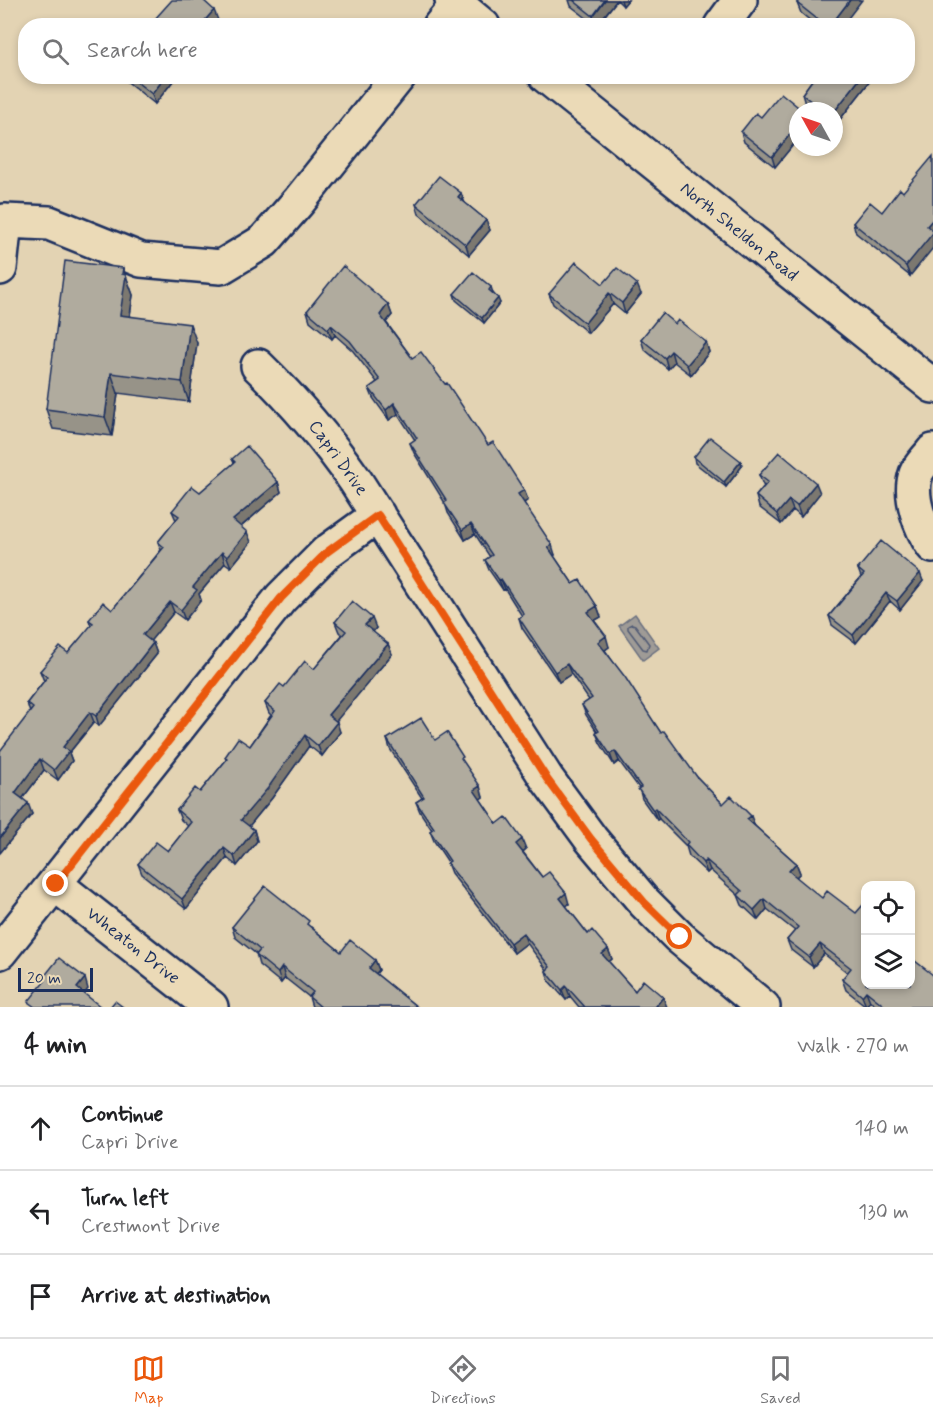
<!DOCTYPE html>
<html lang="en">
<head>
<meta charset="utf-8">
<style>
	body { margin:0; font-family:Mynerve,sans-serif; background:#f2f2f2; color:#202124 }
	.controls { position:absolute; right:18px; bottom:18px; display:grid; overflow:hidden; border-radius:12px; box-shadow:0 3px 9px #0003 }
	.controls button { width:54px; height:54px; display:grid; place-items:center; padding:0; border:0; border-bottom:2px solid #e0e0e0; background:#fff; color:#202124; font:30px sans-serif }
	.compass { position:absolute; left:789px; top:102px; width:54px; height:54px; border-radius:50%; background:#fff; box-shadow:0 3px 9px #0003; rotate:310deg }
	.scale { position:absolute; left:18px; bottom:15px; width:75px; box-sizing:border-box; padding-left:6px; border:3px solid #1b2f5e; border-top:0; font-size:16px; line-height:21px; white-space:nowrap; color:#1b2f5e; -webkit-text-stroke:4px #ebdab7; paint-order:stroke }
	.stop { position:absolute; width:18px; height:18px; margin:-14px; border:4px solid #ea580c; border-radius:50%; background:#fff }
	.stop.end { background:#ea580c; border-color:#fff; box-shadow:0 2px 6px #0008 }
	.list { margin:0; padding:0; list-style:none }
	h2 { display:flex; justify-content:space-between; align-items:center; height:78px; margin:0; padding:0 24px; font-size:26px }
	h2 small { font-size:20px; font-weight:400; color:#757577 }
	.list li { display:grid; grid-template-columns:39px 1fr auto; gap:18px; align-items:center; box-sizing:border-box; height:84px; padding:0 24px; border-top:2px solid #e0e0e0 }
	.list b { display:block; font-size:22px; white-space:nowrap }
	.list p { margin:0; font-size:20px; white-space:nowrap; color:#757577 }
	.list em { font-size:20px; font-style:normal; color:#757577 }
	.icon { flex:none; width:33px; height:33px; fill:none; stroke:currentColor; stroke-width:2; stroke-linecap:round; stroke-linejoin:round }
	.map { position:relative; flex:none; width:933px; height:1007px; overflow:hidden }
	.search { position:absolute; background:#fff; box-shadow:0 3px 9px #0003; left:18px; right:18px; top:18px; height:66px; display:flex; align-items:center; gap:15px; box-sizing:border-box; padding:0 21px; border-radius:24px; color:#757577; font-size:22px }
	.sheet { height:330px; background:#fff }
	nav { display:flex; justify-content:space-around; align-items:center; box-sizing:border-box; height:84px; border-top:2px solid #e0e0e0; background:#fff; font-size:16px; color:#757577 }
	nav a { display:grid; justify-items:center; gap:3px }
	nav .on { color:#ea580c }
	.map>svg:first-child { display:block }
</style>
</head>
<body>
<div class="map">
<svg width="933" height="1007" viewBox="0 0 933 1007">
	<rect width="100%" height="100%" fill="#e3d3b3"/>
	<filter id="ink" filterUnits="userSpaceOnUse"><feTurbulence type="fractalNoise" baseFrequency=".0167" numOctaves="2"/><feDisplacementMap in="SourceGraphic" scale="12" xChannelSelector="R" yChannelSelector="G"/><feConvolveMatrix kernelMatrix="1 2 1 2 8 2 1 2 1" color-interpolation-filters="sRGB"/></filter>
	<g filter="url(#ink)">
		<!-- water -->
		<path fill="#9f9b96" stroke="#6a7080" stroke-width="1.5" d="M635 614 659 648 643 660 619 626Z"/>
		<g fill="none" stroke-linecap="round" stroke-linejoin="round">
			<!-- shore -->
			<path stroke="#505a74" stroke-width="1.5" d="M632 624 635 625 649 644 647 650 643 649 628 629V626Z"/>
			<!-- minor casing -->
			<g stroke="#1b2f5e" stroke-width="38">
				<path id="minor" d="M452 0 483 26
					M440 26 458 4
					M721 26 740 0
					M546 76 933 386
					M0 223 5 221 49 223 141 260 221 267 264 241 299 201 399 76
					M0 268 5 221
					M258 366C294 401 326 438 355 480L547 779 591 839 644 902 679 937 763 1007
					M933 451C928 458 919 466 916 474 908 496 921 529 933 546
					M55 884 211 1007
					M0 952 281 598 327 552 378 515"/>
			</g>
			<!-- minor -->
			<use href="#minor" stroke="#ebdab7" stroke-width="33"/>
		</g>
		<!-- wall -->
		<path fill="#979388" stroke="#1b2f5e" stroke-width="1.5" d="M569 0H628L623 6 617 0 597 26 571 6Z
			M797 3 842 26H817L801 13Z
			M123 76H177L155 104 124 79Z
			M815 76H869L870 81 834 127V111H814L805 104 802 94Z
			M798 111V139L775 167 744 142 741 132 761 117Z
			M903 192 910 276 856 233 853 223 882 212Z
			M464 202 486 220 490 230 469 255 419 214 416 204Z
			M123 268 133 295 130 316 197 343 189 402 118 393 112 436 53 429 46 409Z
			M603 284 641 294 625 314 613 304 588 333 553 304 549 294Z
			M491 287 493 293 500 303 484 323 456 300 454 294Z
			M388 304 392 315 386 322 412 358 488 445 524 490 528 500 524 503 555 555 554 556 573 584 597 606 601 617 594 621 609 647 605 650 661 733 697 777 723 804 755 826 796 863 800 873 796 877 933 1007H877L870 1001 866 1006 846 990 842 979 848 973 824 954 813 967 791 950 787 940 795 931 767 909 758 920 742 905 738 895 710 870 707 873 689 856 686 846 659 819 657 820 642 799 639 788 619 761 614 765 600 743 596 733 597 732 586 715 582 705 589 700 571 674 559 682 522 628 519 618 522 616 505 589 503 590 489 570 485 560 490 557 475 534 465 540 448 513 445 503 414 453 410 443 415 440 398 414 389 420 373 398 369 388 377 382 353 351 335 335 332 339 310 321 307 311Z
			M675 324 706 342 709 352 691 375 674 362 668 369 644 349 641 339Z
			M694 457 741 461 742 466 726 487 695 463Z
			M232 459 278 482 281 492 241 527 251 542 231 567 225 563 199 594 201 600 185 620 174 612 150 641 153 643 157 654 99 726 94 722 69 753 72 761 58 780 44 770 22 799 32 814 0 853 30 713 27 703 44 681 40 671 68 653 91 626 89 620 112 610 161 550 158 542 176 520 172 511 200 492 234 463Z
			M759 475 820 493 801 517 793 510 781 524 759 507 756 496 764 486 763 485Z
			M858 569 923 581 900 610 890 601 856 643 832 625 829 616 861 577Z
			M335 622 376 628 373 632 388 644 392 654 335 721 340 732 322 756 309 746 272 798 249 826 254 830 257 841 237 866 227 858 186 909 142 874 138 864 168 851 188 826 181 820 177 810 200 792 226 760 225 757 250 746 271 715 269 713 265 703 284 687 314 669 342 635 339 632Z
			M387 739 435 740 483 797 480 799 497 824 526 849 523 852 542 877 569 904 566 906 588 934 608 949 612 959 609 962 635 991 667 1007H579L570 996 566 1000 549 981 546 971 547 970 527 943 514 953 451 873 447 863 448 862 434 841 430 831 432 830 420 812 416 802 422 798 390 749Z
			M232 927H311L341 952 375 960 379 970 376 974 417 1007H312L309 997 285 978 281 983 259 965 256 954 235 937Z"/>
		<!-- shaded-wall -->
		<path fill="#7b786f" stroke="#1b2f5e" stroke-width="1.5" d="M605 0H617L596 26 593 16Z
			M621 0H628L623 6Z
			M850 0H862L842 26H830Z
			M214 10 218 20 213 26H200Z
			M166 76H177L155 104 152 94Z
			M862 76H869L870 81 834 127V112Z
			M798 124V139L775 167 772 157Z
			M461 193 465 203 458 197Z
			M933 219V248L910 276 906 266 927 226Z
			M486 220 490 230 469 255 466 245Z
			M123 268 133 295 127 334 120 315Z
			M637 284 641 294 625 314 622 303Z
			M609 293 613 304 588 333 585 323Z
			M498 298 500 303 484 323 482 318Z
			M388 304 392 315 384 325 380 315Z
			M190 324 197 343 189 402 182 382Z
			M331 325 335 335 332 339 328 329Z
			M706 342 709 352 691 375 687 365Z
			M671 351 674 362 668 369 665 358Z
			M111 373 118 393 112 436 105 417Z
			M394 403 398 414 389 420 386 410Z
			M741 461 742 466 726 487 724 482Z
			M278 482 281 492 237 530 233 520Z
			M816 483 820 493 801 517 797 506Z
			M524 490 528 500 522 504 518 494Z
			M789 500 793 510 781 524 777 514Z
			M471 524 475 534 465 540 462 530Z
			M247 532 251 542 231 567 227 557Z
			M552 545 555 555 552 557 548 547Z
			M222 552 225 563 199 594 201 600 185 620 181 610 193 587Z
			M920 573 923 581 900 610 897 601Z
			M501 579 505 589 503 590 499 580Z
			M886 593 890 601 856 643 853 635Z
			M170 602 174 612 147 645 143 635Z
			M597 606 601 617 592 622 588 612Z
			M372 618 376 628 369 636 365 625Z
			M606 636 609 647 602 652 598 642Z
			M153 643 157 654 99 726 96 716Z
			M388 644 392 654 332 726 328 715Z
			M567 664 571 674 559 682 555 672Z
			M90 712 94 722 69 753 72 761 58 780 54 770 63 747Z
			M337 722 340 732 322 756 318 746Z
			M305 735 309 746 272 798 245 831 241 820Z
			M615 751 619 761 614 765 610 754Z
			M40 759 44 770 19 803 15 793Z
			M480 786 483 797 477 801 474 790Z
			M28 803 32 814 0 853V838Z
			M655 808 659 819 657 820 653 810Z
			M751 816 755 826 747 819Z
			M254 830 257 841 237 866 234 856Z
			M522 839 526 849 520 854 516 844Z
			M224 848 227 858 186 909 182 899Z
			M706 860 710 870 707 873 703 863Z
			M796 863 800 873 792 881 789 871Z
			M566 893 569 904 563 908 560 898Z
			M764 899 767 909 758 920 754 910Z
			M523 933 527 943 514 953 510 943Z
			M820 944 824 954 813 967 809 957Z
			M608 949 612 959 606 964 602 954Z
			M375 960 379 970 372 978 369 968Z
			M282 967 285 978 281 983 278 973Z
			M85 978 88 989 81 998 77 988Z
			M566 986 570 996 566 1000 562 990Z
			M866 991 870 1001 866 1006 862 996Z
			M663 997 667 1007H656V1006Z"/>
		<!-- building -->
		<path fill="#b0ab9e" stroke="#1b2f5e" stroke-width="1.5" d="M172 0H203L214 10 200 26H155L157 23 154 20Z
			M573 0H605L593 16Z
			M800 0H850L830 26H826L797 3Z
			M129 76H166L152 94Z
			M815 76H862L834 112 823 111 802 94Z
			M781 93 803 111H798V124L772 157 741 132 756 113 761 117Z
			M933 156V219L927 226 933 231V233L906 266 853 223 870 202 882 212 900 189 903 192Z
			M439 176 461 193 458 197 486 220 466 245 416 204Z
			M65 261 123 268 122 274 126 275 120 315 190 324 182 382 111 373 105 417 46 409Z
			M576 262 603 284 617 268 637 284 622 303 609 293 585 323 549 294Z
			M343 266 388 304 380 315 412 358 421 352 445 384 447 383 488 445 493 442 524 490 518 494 552 545 548 547 573 584 580 580 597 606 588 612 606 636 598 642 625 677 661 733 664 731 697 777 723 804 731 796 751 816 747 819 796 863 789 871 822 898 827 891 856 913 863 905 866 907V984H910V957L933 975V1007H886L866 991 862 996 842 979 851 968 820 944 809 957 787 940 798 927 764 899 754 910 738 895 742 891 706 860 703 863 686 845 688 842 655 808 653 810 638 789 641 787 615 751 610 754 596 733 599 731 582 705 592 698 567 664 555 672 519 618 524 614 501 579 499 580 485 560 492 555 471 524 462 530 444 503 447 501 410 443 417 438 394 403 386 410 369 388 380 380 350 341 331 325 328 329 307 311Z
			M473 272 491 287 489 290 498 298 482 318 454 294Z
			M662 313 675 324 678 320 706 342 687 365 671 351 665 358 641 339Z
			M710 437 741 461 724 482 694 457Z
			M247 446 278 482 233 520 247 532 227 557 222 552 193 587 197 590 181 610 170 602 143 635 153 643 96 716 90 712 63 747 69 751 54 770 40 759 15 793 28 803 0 838V751L33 708 27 703 47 677 40 671 60 647 68 653 93 623 89 620 103 602 112 610 164 547 158 542 179 516 172 511 192 486 200 492 235 462 232 459Z
			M779 452 816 483 797 506 789 500 777 514 756 496 768 482 759 475Z
			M881 541 920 573 897 601 886 593 853 635 829 616 864 574 858 569Z
			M352 601 372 618 365 625 388 644 328 715 337 722 318 746 305 735 268 788 241 820 254 830 234 856 224 848 182 899 138 864 156 842 168 851 191 822 177 810 195 788 200 792 227 759 225 757 238 738 250 746 275 711 265 703 280 684 284 687 305 661 314 669 346 631 335 622Z
			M421 718 435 740 447 732 463 757 461 758 480 786 474 790 497 824 506 817 522 839 516 844 542 877 549 872 566 893 560 898 588 934 592 930 608 949 602 954 635 991 643 980 663 997 656 1006 658 1007H585L566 986 562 990 546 971 550 967 523 933 510 943 447 863 450 861 430 831 434 828 416 802 424 797 387 739Z
			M265 886 309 921 307 924 341 952 350 940 375 960 369 968 417 1007H321L309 997 313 992 282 967 278 973 256 955 260 950 232 927Z
			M59 958 85 978 77 988 101 1007H35L28 1002 45 981 43 978Z
			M115 1001 123 1007H110Z"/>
	</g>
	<g fill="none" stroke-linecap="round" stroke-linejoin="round" filter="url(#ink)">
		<!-- route -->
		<path stroke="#ea580c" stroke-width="8" d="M56 884 281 598 327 552 378 515 547 779 591 839 644 902 680 937"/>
	</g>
	<g text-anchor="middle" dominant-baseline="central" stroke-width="4.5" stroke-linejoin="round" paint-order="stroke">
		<!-- street labels -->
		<g font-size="18" fill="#1b2f5e" stroke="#ebdab7">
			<text transform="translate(739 232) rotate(39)">North Sheldon Road</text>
			<text transform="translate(338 458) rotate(54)">Capri Drive</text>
			<text transform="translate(133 946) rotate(38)">Wheaton Drive</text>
		</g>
	</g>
</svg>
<div class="controls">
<button><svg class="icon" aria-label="locate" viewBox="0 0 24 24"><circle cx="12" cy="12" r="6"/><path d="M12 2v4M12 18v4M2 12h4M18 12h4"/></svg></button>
<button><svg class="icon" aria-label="layers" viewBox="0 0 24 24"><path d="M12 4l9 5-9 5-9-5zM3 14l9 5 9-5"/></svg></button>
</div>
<svg class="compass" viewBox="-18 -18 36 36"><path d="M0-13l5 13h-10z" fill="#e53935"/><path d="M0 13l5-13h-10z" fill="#757577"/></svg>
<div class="scale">20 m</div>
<div class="stop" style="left:680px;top:937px"></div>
<div class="stop end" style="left:56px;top:884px"></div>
<div class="search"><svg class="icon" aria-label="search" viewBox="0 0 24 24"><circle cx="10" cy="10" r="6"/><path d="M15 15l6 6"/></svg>Search here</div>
</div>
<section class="sheet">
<h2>4 min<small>Walk · 270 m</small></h2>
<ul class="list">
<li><svg class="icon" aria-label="ahead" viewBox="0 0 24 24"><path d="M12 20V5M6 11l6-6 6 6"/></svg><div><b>Continue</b><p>Capri Drive</p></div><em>140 m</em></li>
<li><svg class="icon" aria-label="left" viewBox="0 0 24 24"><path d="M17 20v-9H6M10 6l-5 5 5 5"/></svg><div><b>Turn left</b><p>Crestmont Drive</p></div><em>130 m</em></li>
<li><svg class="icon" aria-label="arrive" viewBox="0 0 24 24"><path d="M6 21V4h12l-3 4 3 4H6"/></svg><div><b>Arrive at destination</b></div></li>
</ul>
</section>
<nav>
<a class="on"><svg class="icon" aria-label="map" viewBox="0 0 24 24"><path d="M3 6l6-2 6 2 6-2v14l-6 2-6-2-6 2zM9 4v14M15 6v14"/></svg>Map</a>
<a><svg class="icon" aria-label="directions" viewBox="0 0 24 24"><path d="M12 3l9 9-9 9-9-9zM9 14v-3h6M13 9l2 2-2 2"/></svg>Directions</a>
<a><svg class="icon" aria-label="saved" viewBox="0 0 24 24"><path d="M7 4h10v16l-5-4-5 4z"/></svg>Saved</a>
</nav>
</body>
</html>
